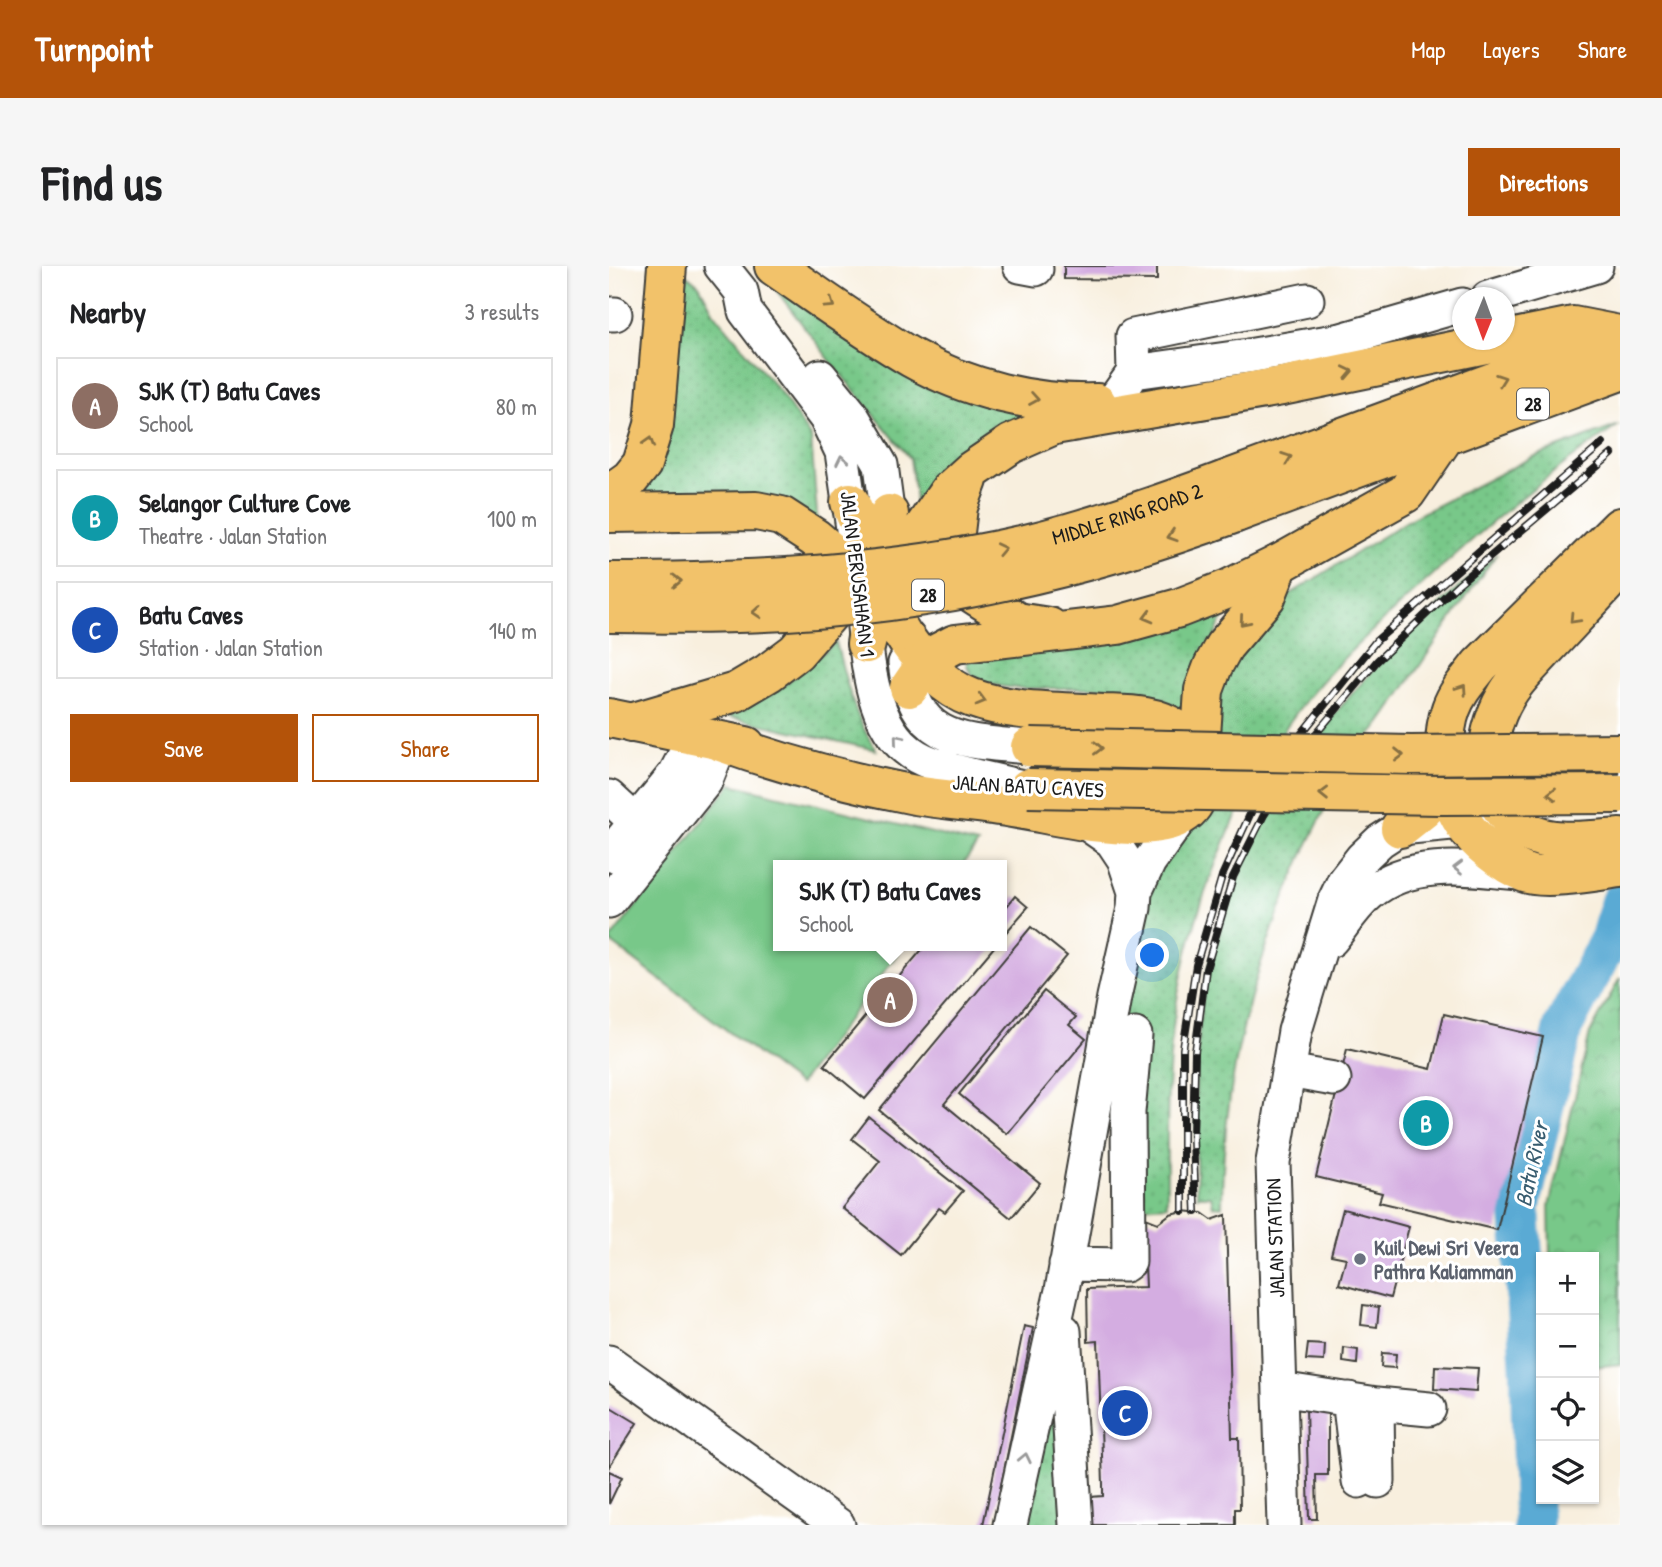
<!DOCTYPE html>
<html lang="en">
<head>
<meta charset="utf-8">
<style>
	body { margin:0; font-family:"Patrick Hand",sans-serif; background:#f6f6f6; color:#202124 }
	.controls { position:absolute; right:21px; bottom:21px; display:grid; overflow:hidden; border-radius:0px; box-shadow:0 2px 5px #0004 }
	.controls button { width:63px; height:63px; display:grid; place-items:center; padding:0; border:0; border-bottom:2px solid #e0e0e0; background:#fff; color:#202124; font:35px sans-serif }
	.compass { position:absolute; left:843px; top:21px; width:63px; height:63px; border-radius:50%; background:#fff; box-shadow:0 2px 5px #0004; rotate:181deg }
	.you { position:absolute; left:544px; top:690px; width:24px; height:24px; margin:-18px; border:5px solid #fff; border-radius:50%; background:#1a73e8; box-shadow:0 0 0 10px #1a73e833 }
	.badge { display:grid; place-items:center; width:46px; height:46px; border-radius:50%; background:#b45309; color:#fff; font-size:23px; font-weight:700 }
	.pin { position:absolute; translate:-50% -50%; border:4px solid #fff; box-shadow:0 2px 7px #0006 }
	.popup { position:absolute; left:164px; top:594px; width:234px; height:91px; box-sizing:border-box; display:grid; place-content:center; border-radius:0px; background:#fff; filter:drop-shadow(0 2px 5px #0005); font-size:23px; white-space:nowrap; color:#757577 }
	.popup b { font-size:26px; color:#202124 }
	.popup::after { content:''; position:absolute; left:50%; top:100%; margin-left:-14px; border:14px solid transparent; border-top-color:#fff }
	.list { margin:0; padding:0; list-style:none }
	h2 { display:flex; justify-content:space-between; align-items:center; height:91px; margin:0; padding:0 28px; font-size:30px }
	h2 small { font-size:23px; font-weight:400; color:#757577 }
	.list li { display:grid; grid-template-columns:46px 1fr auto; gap:21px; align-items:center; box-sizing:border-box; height:98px; margin:0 14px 14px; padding:0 14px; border:2px solid #e0e0e0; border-radius:0px }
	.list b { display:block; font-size:26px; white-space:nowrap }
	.list p { margin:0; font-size:23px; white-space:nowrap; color:#757577 }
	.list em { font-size:23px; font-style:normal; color:#757577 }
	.actions { display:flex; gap:14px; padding:21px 28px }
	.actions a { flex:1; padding:16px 0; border:2px solid #b45309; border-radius:0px; text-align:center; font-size:24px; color:#b45309 }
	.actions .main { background:#b45309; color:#fff }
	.icon { flex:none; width:38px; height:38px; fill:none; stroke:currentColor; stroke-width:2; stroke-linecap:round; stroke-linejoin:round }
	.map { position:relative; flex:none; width:1011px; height:1259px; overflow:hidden; border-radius:0px }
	header { display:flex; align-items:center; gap:42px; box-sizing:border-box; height:98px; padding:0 35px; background:#b45309; color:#fff }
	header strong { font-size:33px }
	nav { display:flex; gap:38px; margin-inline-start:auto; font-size:24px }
	.intro { display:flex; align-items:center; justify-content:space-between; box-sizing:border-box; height:168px; padding:0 42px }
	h1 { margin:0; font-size:49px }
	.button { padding:18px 32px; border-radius:0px; background:#b45309; color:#fff; font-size:24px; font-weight:700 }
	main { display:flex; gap:42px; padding:0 42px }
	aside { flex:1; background:#fff; border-radius:0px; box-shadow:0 2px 5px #0004 }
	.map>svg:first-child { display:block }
</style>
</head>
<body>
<header>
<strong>Turnpoint</strong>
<nav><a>Map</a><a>Layers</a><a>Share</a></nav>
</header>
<div class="intro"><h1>Find us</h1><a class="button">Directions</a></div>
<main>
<aside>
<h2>Nearby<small>3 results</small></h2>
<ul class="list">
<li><span class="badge" style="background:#8d6e63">A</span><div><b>SJK (T) Batu Caves</b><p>School</p></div><em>80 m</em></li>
<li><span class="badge" style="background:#0f9aa8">B</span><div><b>Selangor Culture Cove</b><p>Theatre · Jalan Station</p></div><em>100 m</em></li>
<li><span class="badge" style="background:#1a4fb4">C</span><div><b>Batu Caves</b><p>Station · Jalan Station</p></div><em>140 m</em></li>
</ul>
<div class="actions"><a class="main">Save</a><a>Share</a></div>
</aside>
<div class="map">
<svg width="1011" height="1259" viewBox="0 0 1011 1259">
	<defs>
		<pattern id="grass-dots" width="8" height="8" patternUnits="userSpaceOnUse" patternTransform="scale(1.75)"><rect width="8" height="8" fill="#78c889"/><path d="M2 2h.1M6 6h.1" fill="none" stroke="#67ab76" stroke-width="1.8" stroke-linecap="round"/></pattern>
		<pattern id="park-crowns" width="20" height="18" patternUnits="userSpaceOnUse" patternTransform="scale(1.75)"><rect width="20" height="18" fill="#78c889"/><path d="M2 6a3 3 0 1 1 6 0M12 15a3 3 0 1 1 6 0" fill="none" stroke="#67ab76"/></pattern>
	</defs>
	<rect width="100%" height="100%" fill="#fff"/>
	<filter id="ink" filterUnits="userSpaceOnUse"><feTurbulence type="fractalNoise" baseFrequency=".0143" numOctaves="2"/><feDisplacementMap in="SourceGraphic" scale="14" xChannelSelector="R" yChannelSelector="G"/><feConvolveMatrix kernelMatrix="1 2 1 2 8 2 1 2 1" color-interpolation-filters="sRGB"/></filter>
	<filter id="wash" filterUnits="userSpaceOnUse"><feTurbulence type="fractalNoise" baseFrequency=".00686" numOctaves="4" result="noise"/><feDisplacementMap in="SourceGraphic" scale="28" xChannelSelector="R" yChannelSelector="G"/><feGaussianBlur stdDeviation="1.57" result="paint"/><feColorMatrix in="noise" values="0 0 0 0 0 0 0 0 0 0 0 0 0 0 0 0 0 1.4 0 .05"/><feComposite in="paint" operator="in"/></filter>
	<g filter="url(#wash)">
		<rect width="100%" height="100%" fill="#f8efde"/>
		<!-- grass -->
		<path fill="url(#grass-dots)" stroke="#4a7252" stroke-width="2" d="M68 1 90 19 105 47 171 126 202 172 209 260 35 235 34 222Z
			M167 24 428 147 308 245 301 192 229 105Z
			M1010 159C941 205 879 259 817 315 773 356 727 395 690 443 633 519 588 629 570 723 556 794 558 867 558 939L532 941 513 760 532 637 621 390 675 332 803 252 924 191Z
			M888 288C853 335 822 384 789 432 782 442 775 453 767 463 761 471 752 478 747 487 665 627 613 778 613 941L604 940 602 930H588C586 853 584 777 599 702 603 683 611 665 617 646 668 490 767 392 888 288Z
			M621 343 610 359 578 449C563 438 548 429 530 425 492 415 389 433 364 410 360 406 358 400 357 395L565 363Z
			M227 376C237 415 245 451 267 484L115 450 169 424Z
			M446 1101 458 1259H414Z"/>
		<!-- park -->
		<path fill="url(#park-crowns)" stroke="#4a7252" stroke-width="2" d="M1011 712V1098L985 1101V991H941L940 940 981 767Z"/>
		<!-- garden -->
		<path fill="#78c889" stroke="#4a7252" stroke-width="2" d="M122 518 369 578 353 599H169V680H294L190 819 0 675Z"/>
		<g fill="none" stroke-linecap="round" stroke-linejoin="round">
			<!-- river -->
			<path stroke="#5aaad4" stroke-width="40" d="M924 1259 921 1107 911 943 954 761 1001 672 1011 636"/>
		</g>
		<g id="blocks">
			<!-- building -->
			<path fill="#d4ade1" d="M455 0H548V14L455 13Z
				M406 630 419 641 393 671V646Z
				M422 661 458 690 335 838 431 917 402 952 270 844Z
				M316 680H386L256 833 215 799Z
				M435 725 467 751 460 759 477 773 398 868 350 828Z
				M835 748 934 771 888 964 770 936 773 927 707 911 738 783 822 803Z
				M260 851 354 925 336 946 330 942 292 989 233 942 271 895 243 873Z
				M734 943 800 961 781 1032 730 1018 737 992 722 989Z
				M574 945 593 947 603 954 617 949 623 1172H630L631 1243H626V1259H482L481 1231 494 1230V1218L489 1075 479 1076 478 1023 537 1021 534 951 549 957 561 948Z
				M754 1039 770 1041 768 1061 752 1059Z
				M415 1060 424 1062 384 1259H374Z
				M699 1078 716 1079 715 1095 697 1094Z
				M735 1082 749 1084 748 1098 734 1096Z
				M773 1087 787 1088 786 1102 772 1101Z
				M826 1100 869 1102 867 1126 825 1123Z
				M0 1140 28 1157 0 1201Z
				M719 1141V1209H707L708 1253H700L697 1142Z
				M0 1205 13 1211 0 1238Z"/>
		</g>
	</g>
	<g filter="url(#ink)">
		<use href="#blocks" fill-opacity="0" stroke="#3d3c39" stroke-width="2"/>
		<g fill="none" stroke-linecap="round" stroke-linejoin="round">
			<!-- minor casing -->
			<g stroke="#3d3c39" stroke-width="37">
				<path id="minor" d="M112 0 132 25 136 45 217 152 233 186 244 263
					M411 0 427 3
					M879 32 987 0
					M0 48H6
					M525 106 524 70 698 34
					M211 110 242 148 272 199 282 274
					M503 137 525 106 639 90 732 74 853 39
					M254 351C259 400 263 471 315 494 348 508 384 514 419 522
					M296 397C305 478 354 475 421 481
					M0 531 27 556
					M0 589 66 508 86 470
					M526 626 540 596 573 550
					M0 635 96 516 112 476
					M722 674C734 659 745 641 760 628 803 591 866 603 917 608
					M679 805 725 813
					M457 998 516 999 520 996 519 846 526 769
					M455 1065 467 1259
					M0 1096 229 1259
					M671 1123 768 1138 820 1143
					M740 1133 750 1215
					M768 1138 769 1215
					M401 1259 453 1024 505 731 525 642 526 626 515 593 503 575 474 555
					M675 1259 664 896 686 765 698 725 726 634 735 615 753 592 771 575 791 562 853 556 875 559"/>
			</g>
			<!-- major casing -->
			<g stroke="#3d3c39" stroke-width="42">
				<path id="major" d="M1011 261 871 399C860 413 848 426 842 443 831 473 836 530 854 557 868 577 893 598 916 607 935 615 989 605 1011 602
					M1011 302C987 329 962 355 938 381 924 397 907 412 897 430 872 472 868 536 916 565 942 580 982 574 1011 572
					M0 452 137 480
					M112 476C176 499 239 516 306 529 334 534 362 535 390 540 440 547 492 563 543 558 565 556 585 548 590 524 593 504 584 475 567 463 546 448 518 449 495 448 452 445 404 447 363 432 335 422 314 397 297 373
					M590 501 595 424 604 400 615 380 657 331 670 298
					M791 562 815 543 839 511"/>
			</g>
			<!-- highway casing -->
			<g stroke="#3d3c39" stroke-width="42">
				<path id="highway" d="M165 0C210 31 255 64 303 92 358 123 425 139 488 137
					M359 214 349 241 345 275 350 309 360 325 408 356 440 361
					M614 215 1003 72
					M0 228 21 213 33 198 45 159 58 0
					M241 236C250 261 262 280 279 300
					M0 247 147 245 172 250 206 272 250 310 292 366
					M627 247 1011 105
					M257 378 261 351 268 334 282 309 340 225 362 205 402 178 445 159 673 120 964 60 1010 69
					M300 422 321 391 346 378 509 359 570 342 619 323 670 298 797 227 836 170
					M22 457 127 426 159 407 187 386 240 325 265 283 280 248"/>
			</g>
			<!-- minor -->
			<use href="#minor" stroke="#fff" stroke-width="33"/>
			<!-- major -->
			<use href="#major" stroke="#f2c26a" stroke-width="38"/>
			<!-- highway -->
			<use href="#highway" stroke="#f2c26a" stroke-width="38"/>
			<!-- rail casing -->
			<g stroke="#1c1c1c" stroke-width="8">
				<path id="rail" d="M574 945V783L587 699 613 610 643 544 693 467 767 375 994 177
					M587 946 584 873 586 786 597 703 624 611 655 549 705 470 768 395 849 318 1003 188"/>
			</g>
			<!-- rail -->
			<use href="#rail" stroke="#fff" stroke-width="5" stroke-dasharray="16" stroke-linecap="butt"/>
			<!-- major-bridge casing -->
			<g stroke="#3d3c39" stroke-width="42" stroke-linecap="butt">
				<path id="major-bridge" d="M421 481 802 489 1011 487
					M419 522 832 529 1011 528"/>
			</g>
			<!-- highway-bridge casing -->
			<g stroke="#3d3c39" stroke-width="42" stroke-linecap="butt">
				<g id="highway-bridge">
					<path id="s1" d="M0 316C139 316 281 309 417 278 484 262 550 239 614 215"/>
					<path d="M0 347C43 347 85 349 128 347 299 343 468 306 627 247"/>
				</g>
			</g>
			<!-- major-bridge -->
			<use href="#major-bridge" stroke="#f2c26a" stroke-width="38"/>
			<!-- highway-bridge -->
			<use href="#highway-bridge" stroke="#f2c26a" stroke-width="38"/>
		</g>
		<!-- one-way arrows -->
		<defs><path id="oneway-chevron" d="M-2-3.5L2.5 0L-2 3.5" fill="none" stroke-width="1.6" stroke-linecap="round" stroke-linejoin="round" transform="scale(1.75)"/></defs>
		<g stroke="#876f43">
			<use href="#oneway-chevron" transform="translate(221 38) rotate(34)"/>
			<use href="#oneway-chevron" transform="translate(739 106) rotate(-12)"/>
			<use href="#oneway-chevron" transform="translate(892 113) rotate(-20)"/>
			<use href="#oneway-chevron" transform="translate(425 133) rotate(10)"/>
			<use href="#oneway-chevron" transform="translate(40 176) rotate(-73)"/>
			<use href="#oneway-chevron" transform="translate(678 192) rotate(-20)"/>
			<use href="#oneway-chevron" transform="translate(563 270) rotate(162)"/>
			<use href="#oneway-chevron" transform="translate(392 283) rotate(-12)"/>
			<use href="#oneway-chevron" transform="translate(68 315) rotate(-1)"/>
			<use href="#oneway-chevron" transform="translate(148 346) rotate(176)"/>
			<use href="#oneway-chevron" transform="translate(539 351) rotate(165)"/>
			<use href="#oneway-chevron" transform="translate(965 353) rotate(133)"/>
			<use href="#oneway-chevron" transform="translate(635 355) rotate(131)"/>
			<use href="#oneway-chevron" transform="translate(853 423) rotate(-56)"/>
			<use href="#oneway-chevron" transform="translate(372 434) rotate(15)"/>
			<use href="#oneway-chevron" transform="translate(489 482) rotate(1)"/>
			<use href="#oneway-chevron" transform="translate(790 489) rotate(1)"/>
			<use href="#oneway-chevron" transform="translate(715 528) rotate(-179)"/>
			<use href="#oneway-chevron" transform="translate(943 528) rotate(180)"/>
		</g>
		<g stroke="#999">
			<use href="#oneway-chevron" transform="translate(233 194) rotate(-102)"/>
			<use href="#oneway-chevron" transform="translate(289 473) rotate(-130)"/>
			<use href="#oneway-chevron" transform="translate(849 602) rotate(-179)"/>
			<use href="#oneway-chevron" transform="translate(416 1192) rotate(-78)"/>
		</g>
	</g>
	<!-- markers -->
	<circle fill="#6b7280" stroke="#fff" stroke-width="2.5" cx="751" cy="993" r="7"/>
	<g text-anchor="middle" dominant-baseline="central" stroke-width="6" stroke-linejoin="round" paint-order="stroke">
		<!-- shield labels -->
		<g fill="#fff" stroke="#606060" stroke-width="2">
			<rect x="908" y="122.5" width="32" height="31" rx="5"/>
			<rect x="303" y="313.5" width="32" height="31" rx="5"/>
		</g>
		<g font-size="19" font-weight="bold" fill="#1c1c1c">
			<text x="924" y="138">28</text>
			<text x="319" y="329">28</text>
		</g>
		<!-- street labels -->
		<g font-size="21" fill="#1c1c1c" stroke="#fff">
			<text stroke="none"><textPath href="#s1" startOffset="525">MIDDLE RING ROAD 2</textPath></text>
			<text transform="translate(249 308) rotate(83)">JALAN PERUSAHAAN 1</text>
			<text transform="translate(419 520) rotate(3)">JALAN BATU CAVES</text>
			<text transform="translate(666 972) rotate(-92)">JALAN STATION</text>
		</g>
		<!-- worship labels -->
		<g font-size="21" font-weight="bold" fill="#5b616d" stroke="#fff" text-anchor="start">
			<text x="765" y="981">Kuil Dewi Sri Veera<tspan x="765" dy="24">Pathra Kaliamman</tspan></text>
		</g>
		<!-- water labels -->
		<g font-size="23" font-style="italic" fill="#385c6f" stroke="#fff">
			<text transform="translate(922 898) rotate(-78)">Batu River</text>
		</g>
	</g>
</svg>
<div class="controls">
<button>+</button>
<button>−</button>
<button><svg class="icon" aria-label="locate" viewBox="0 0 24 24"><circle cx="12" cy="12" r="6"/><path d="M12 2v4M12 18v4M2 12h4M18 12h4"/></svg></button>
<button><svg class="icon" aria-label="layers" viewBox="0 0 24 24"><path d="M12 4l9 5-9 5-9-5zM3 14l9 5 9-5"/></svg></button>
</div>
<svg class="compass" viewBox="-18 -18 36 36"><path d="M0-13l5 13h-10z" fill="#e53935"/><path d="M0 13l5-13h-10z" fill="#757577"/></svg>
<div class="you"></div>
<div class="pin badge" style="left:281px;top:734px;background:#8d6e63">A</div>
<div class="popup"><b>SJK (T) Batu Caves</b>School</div>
<div class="pin badge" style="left:817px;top:857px;background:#0f9aa8">B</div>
<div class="pin badge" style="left:516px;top:1147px;background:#1a4fb4">C</div>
</div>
</main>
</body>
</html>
